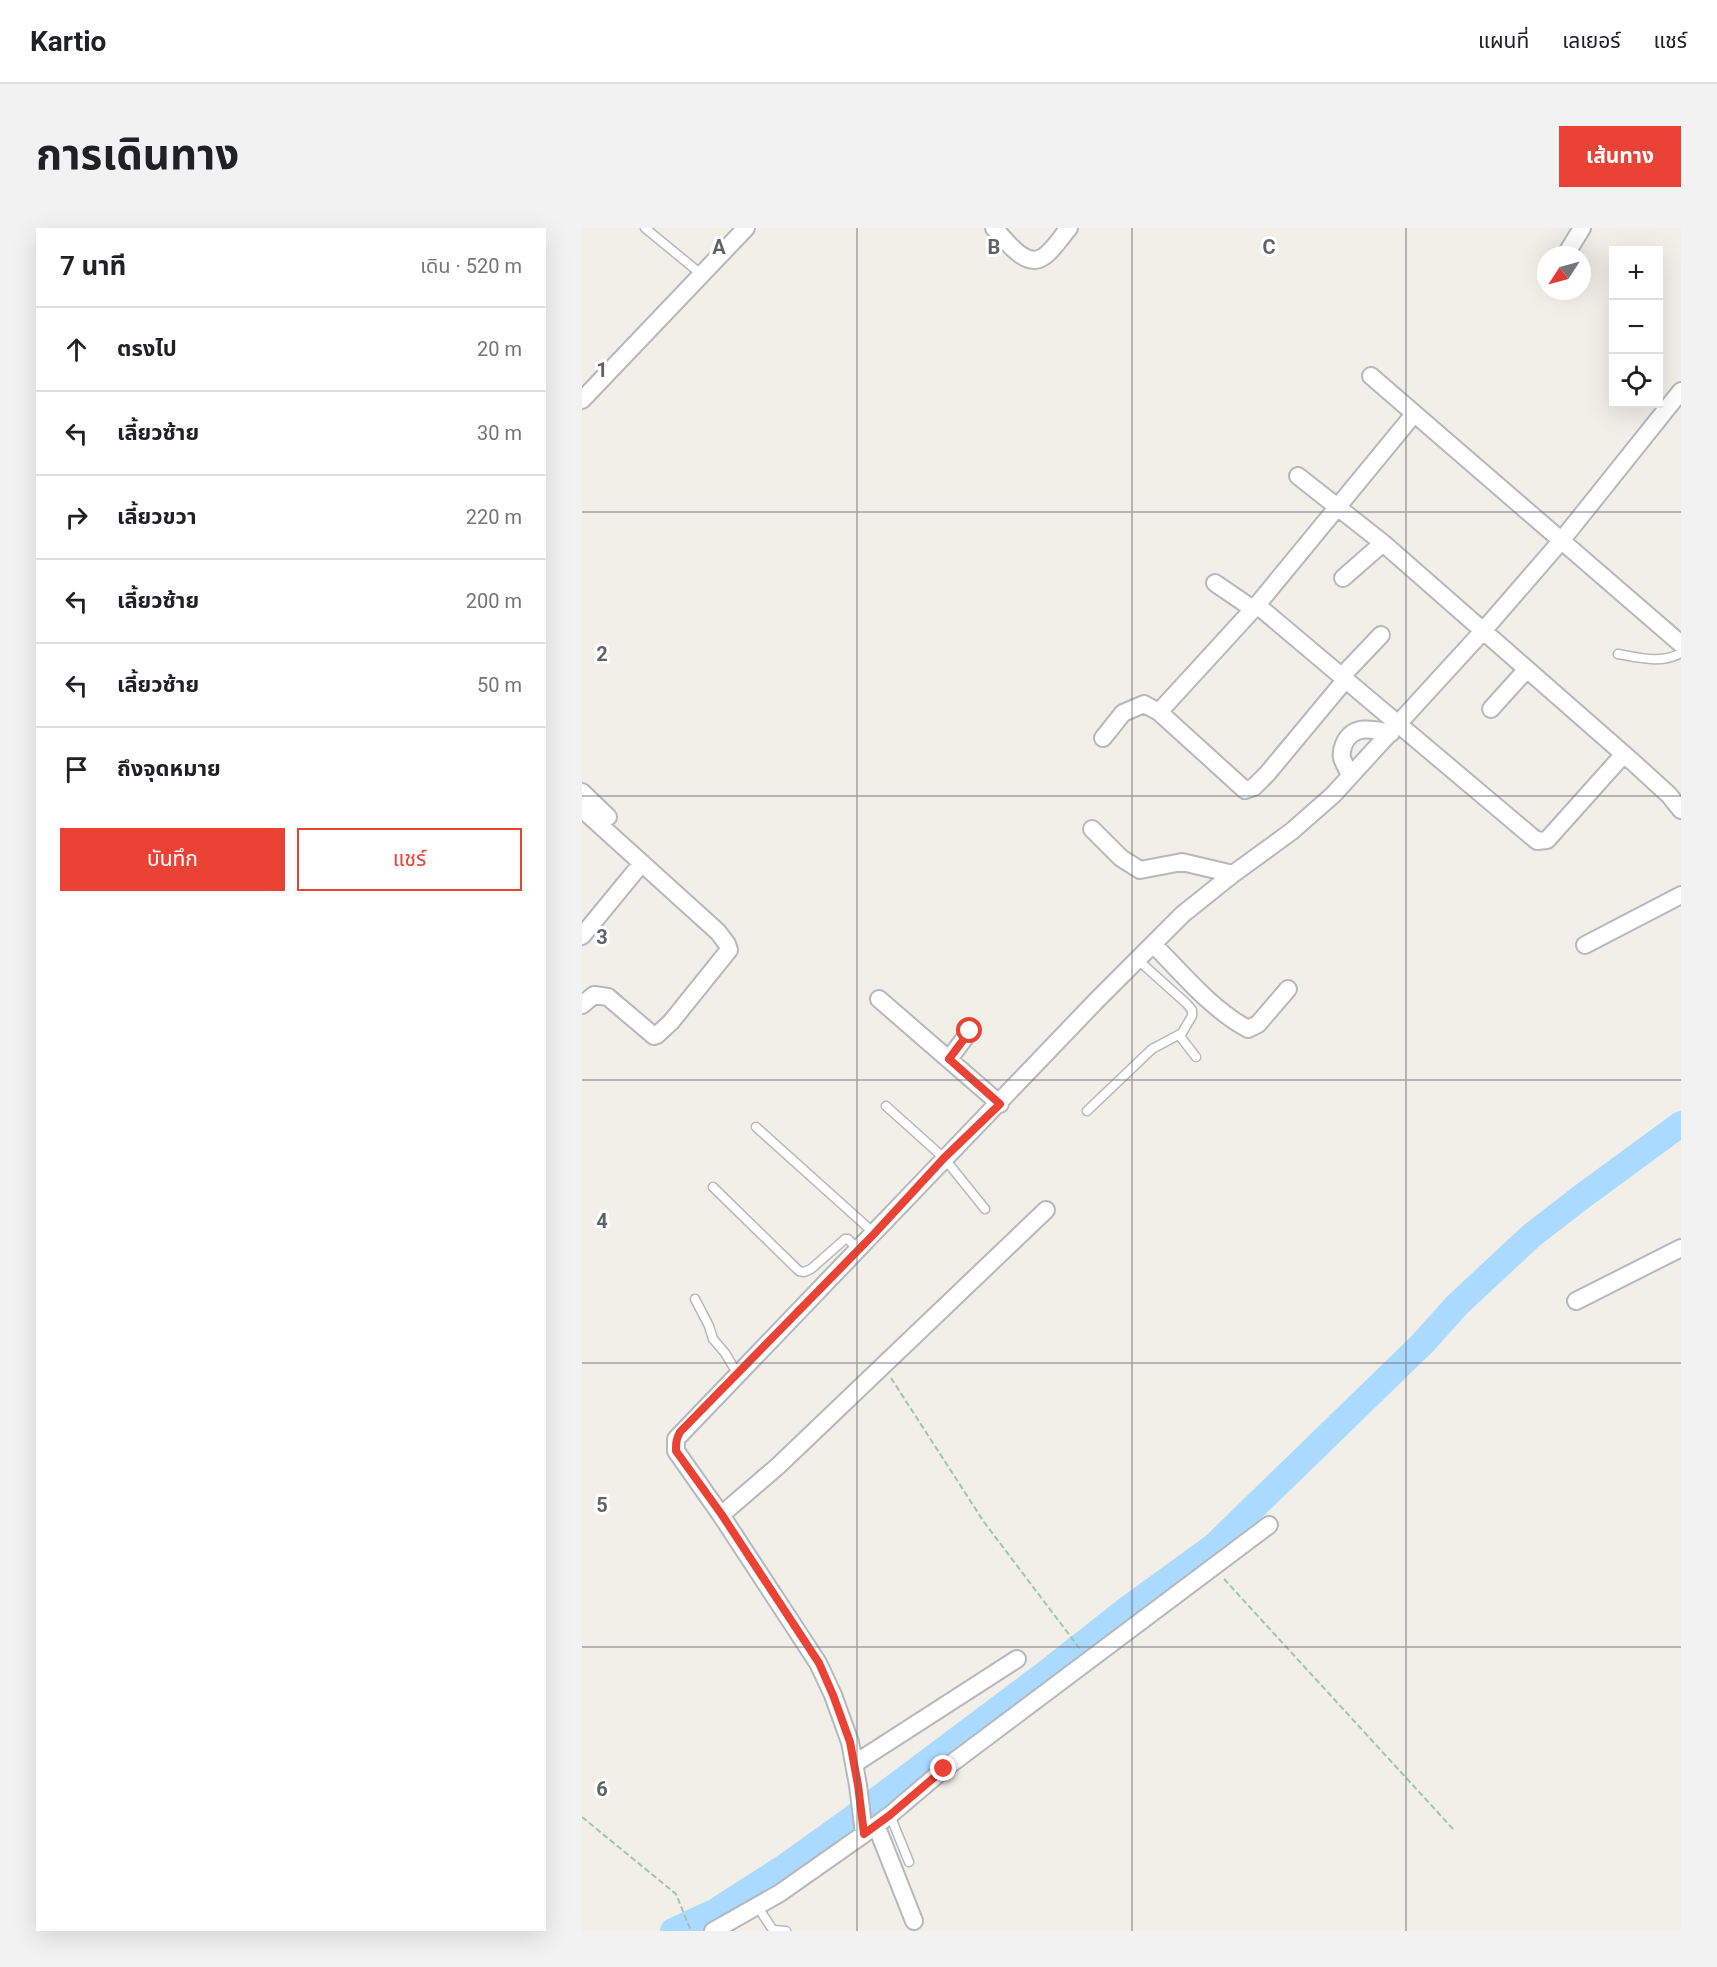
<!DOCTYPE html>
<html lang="th">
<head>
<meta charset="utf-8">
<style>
	body { margin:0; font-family:Roboto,"Noto Sans Thai",sans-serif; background:#f2f2f2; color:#202124 }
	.controls { position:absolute; right:18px; top:18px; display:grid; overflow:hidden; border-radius:0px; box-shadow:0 6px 24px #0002 }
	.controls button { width:54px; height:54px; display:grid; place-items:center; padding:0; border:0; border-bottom:2px solid #e0e0e0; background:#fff; color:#202124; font:30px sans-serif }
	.compass { position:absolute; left:955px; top:18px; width:54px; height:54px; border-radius:50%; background:#fff; box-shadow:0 6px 24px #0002; rotate:234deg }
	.stop { position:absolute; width:18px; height:18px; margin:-14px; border:4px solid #ea4335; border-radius:50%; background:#fff }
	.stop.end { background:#ea4335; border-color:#fff; box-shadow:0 2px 6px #0008 }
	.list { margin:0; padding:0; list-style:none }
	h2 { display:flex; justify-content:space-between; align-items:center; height:78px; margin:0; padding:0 24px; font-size:26px }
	h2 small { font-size:20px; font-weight:400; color:#757577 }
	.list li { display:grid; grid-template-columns:39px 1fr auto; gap:18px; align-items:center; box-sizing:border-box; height:84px; padding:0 24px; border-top:2px solid #e0e0e0 }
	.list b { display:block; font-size:22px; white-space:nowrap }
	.list em { font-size:20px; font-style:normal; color:#757577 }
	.actions { display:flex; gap:12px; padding:18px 24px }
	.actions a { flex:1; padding:14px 0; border:2px solid #ea4335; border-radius:0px; text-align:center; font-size:21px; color:#ea4335 }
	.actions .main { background:#ea4335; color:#fff }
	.icon { flex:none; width:33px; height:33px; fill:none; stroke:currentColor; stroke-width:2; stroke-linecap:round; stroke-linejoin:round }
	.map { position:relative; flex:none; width:1099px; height:1703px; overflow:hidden; border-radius:0px }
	header { display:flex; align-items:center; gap:36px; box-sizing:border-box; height:84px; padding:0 30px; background:#fff; border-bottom:2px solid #e0e0e0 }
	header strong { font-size:28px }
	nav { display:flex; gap:33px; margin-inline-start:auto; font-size:21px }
	.intro { display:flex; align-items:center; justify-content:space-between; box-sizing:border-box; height:144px; padding:0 36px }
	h1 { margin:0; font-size:42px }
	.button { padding:15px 27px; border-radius:0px; background:#ea4335; color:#fff; font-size:21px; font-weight:700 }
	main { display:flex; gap:36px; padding:0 36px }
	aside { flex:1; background:#fff; border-radius:0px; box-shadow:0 6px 24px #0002 }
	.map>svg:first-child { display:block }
</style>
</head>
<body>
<header>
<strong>Kartio</strong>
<nav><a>แผนที่</a><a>เลเยอร์</a><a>แชร์</a></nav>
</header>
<div class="intro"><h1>การเดินทาง</h1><a class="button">เส้นทาง</a></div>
<main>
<aside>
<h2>7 นาที<small>เดิน · 520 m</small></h2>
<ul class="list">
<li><svg class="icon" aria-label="ahead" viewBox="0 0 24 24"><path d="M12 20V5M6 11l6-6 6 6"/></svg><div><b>ตรงไป</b></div><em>20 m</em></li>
<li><svg class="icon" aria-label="left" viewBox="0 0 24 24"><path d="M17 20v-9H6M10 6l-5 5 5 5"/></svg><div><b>เลี้ยวซ้าย</b></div><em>30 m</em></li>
<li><svg class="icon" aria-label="right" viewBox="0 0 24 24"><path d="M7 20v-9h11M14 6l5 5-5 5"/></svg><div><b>เลี้ยวขวา</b></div><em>220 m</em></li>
<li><svg class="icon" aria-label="left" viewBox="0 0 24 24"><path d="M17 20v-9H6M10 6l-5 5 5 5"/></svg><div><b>เลี้ยวซ้าย</b></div><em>200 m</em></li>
<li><svg class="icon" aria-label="left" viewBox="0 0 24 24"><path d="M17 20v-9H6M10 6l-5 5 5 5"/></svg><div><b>เลี้ยวซ้าย</b></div><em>50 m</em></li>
<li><svg class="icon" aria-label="arrive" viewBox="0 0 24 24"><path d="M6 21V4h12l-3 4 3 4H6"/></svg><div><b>ถึงจุดหมาย</b></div></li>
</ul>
<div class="actions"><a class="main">บันทึก</a><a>แชร์</a></div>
</aside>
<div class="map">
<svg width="1099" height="1703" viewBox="0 0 1099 1703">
	<rect width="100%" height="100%" fill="#f1efe8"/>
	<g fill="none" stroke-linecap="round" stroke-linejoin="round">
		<!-- river -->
		<path stroke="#aadaff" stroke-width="26" d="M91 1703 134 1683 201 1640 268 1592 464 1445 544 1382 632 1318 841 1115 875 1077 949 1008 998 970 1099 896"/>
		<!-- lane casing -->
		<g stroke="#b5b8bc" stroke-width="11">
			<path id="lane" d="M63 0 119 46
				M1036 426C1058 430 1079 436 1099 425
				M597 807 614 829
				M304 878 362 930 403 981
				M505 883 570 821 600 805 610 788V782L605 776 556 732
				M174 899 292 1005
				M131 959 217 1043 222 1044 229 1041 263 1011H266L276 1022
				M113 1071 127 1098 131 1111 143 1125 155 1145
				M308 1587 327 1634
				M175 1678 191 1702 204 1703"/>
		</g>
		<!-- street casing -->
		<g stroke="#b5b8bc" stroke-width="20">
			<path id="street" d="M412 0C423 11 443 41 461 29 471 23 479 9 487 0
				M986 23 1000 0
				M789 148 1099 416
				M0 172 164 0
				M716 248 801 315 1052 535 1087 567 1099 582
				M761 350 801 315
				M633 355 671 381
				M675 377 955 613 965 612 1042 526
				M760 448 799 407
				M909 481 945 441
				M577 484 675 377 832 186
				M521 510 541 485 562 476 577 484 663 562 672 559 685 546 764 451
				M768 548C766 542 762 536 760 530 759 525 760 521 762 516 771 496 791 501 809 505
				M0 564 26 589
				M0 581 136 704 145 716 147 722 89 794 75 807 72 808 26 769 12 767 0 777
				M510 601 539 630 558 642 600 634 651 646
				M0 708 60 635
				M572 717C601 746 629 781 666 801L676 796 706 761
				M1003 717 1099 667
				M297 771 418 876
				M367 831 388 803
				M994 1073 1099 1020
				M139 1287 196 1238 464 982
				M272 1536 435 1431
				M294 1597 332 1693
				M282 1606 308 1587 362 1541 687 1297
				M131 1703 198 1665 282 1606 276 1557 268 1514 251 1467 236 1435 139 1287 94 1223V1211L515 772 601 686 651 646 710 603 751 567 901 403 979 313 1099 163"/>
		</g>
		<!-- path -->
		<path stroke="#9cc7a9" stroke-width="2" stroke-dasharray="6 3" stroke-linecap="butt" d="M309 1150 402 1294 498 1421
			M642 1351 871 1601
			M0 1589 94 1666 109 1703"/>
		<!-- lane -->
		<use href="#lane" stroke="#fff" stroke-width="8"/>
		<!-- street -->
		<use href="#street" stroke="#fff" stroke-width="16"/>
	</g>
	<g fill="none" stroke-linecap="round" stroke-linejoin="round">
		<!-- route -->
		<path stroke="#ea4335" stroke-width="8" d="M362 1541 308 1587 282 1606 276 1557 268 1514 251 1467 237 1435 140 1287 94 1223C94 1215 94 1211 98 1204L292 1006 362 930 418 876 367 831 388 803"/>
	</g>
	<!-- grid -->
	<path fill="none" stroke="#5f6368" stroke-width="1.5" stroke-opacity="0.55" d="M275 0V1703M550 0V1703M824 0V1703M0 284H1099M0 568H1099M0 852H1099M0 1135H1099M0 1419H1099"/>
	<g font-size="20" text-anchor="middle" font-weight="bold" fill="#5f6368" stroke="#fff" stroke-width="6" stroke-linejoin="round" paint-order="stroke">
		<text x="137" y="26">A</text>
		<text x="412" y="26">B</text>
		<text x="687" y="26">C</text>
		<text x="20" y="149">1</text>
		<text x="20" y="433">2</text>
		<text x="20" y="716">3</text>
		<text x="20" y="1000">4</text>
		<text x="20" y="1284">5</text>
		<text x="20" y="1568">6</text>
	</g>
</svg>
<div class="controls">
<button>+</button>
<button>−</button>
<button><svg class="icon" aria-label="locate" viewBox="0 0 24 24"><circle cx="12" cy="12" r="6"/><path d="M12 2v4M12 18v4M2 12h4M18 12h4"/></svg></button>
</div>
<svg class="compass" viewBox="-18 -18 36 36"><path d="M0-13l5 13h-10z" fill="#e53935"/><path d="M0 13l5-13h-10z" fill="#757577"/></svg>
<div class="stop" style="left:388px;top:803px"></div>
<div class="stop end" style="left:362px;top:1541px"></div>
</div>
</main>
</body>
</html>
